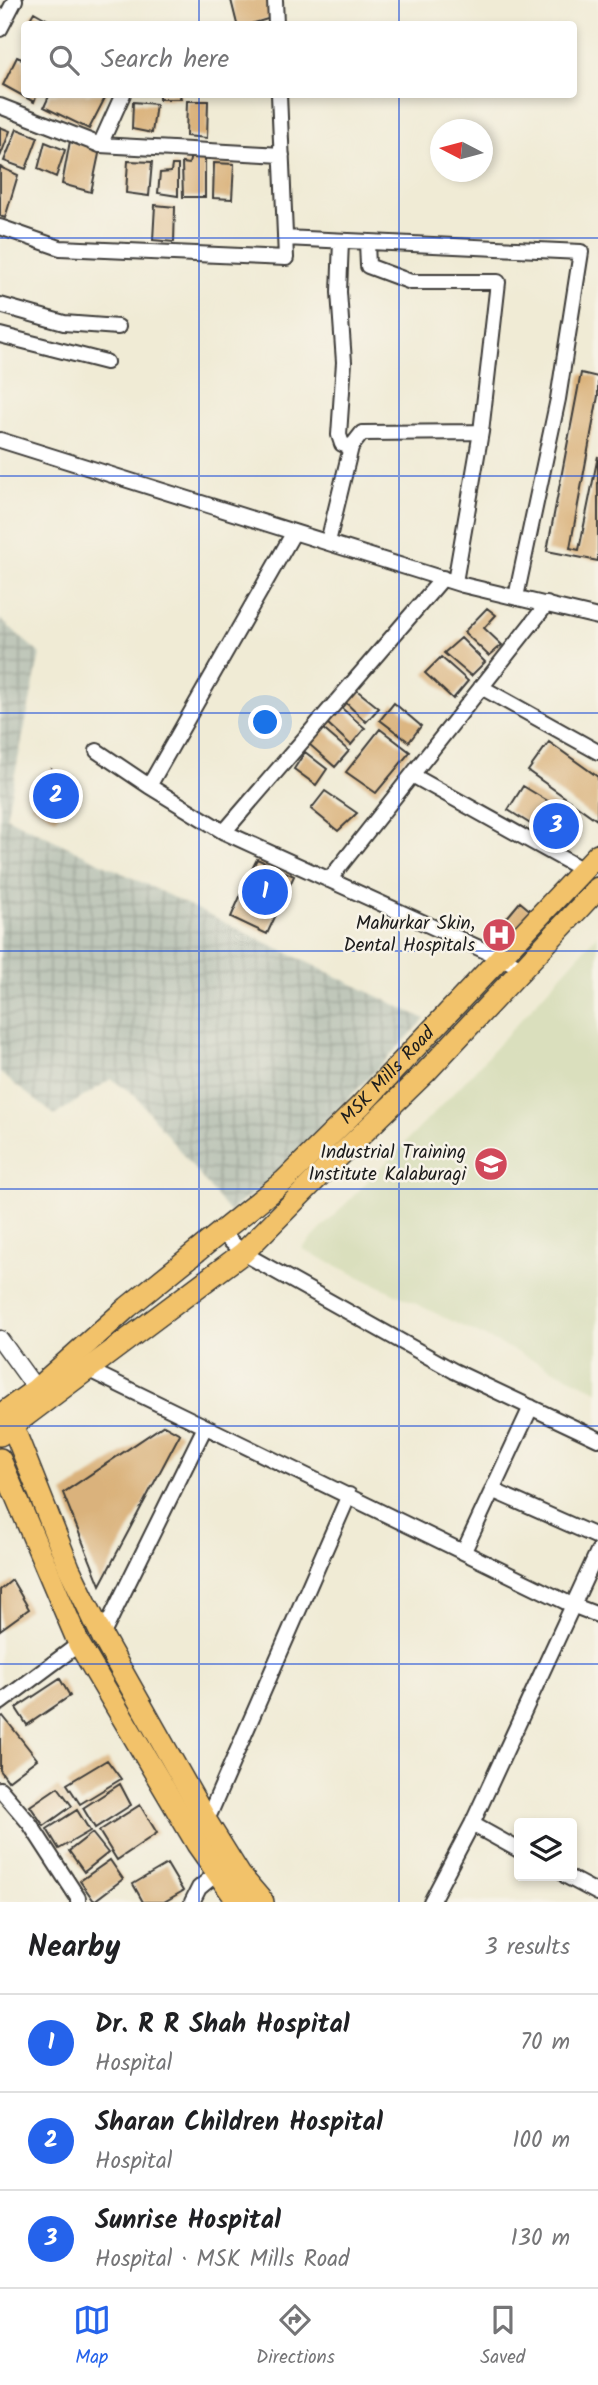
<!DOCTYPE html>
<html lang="en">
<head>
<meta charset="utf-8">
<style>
	body { margin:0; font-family:Kalam,sans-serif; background:#f6f6f6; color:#202124 }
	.controls { position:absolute; right:21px; bottom:21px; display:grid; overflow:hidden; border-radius:7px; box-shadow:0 4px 10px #0003 }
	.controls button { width:63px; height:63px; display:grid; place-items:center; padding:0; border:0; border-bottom:2px solid #e0e0e0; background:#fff; color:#202124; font:35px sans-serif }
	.compass { position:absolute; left:430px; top:119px; width:63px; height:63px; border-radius:50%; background:#fff; box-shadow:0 4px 10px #0003; rotate:276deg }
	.you { position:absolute; left:266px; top:723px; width:24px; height:24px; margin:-18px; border:5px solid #fff; border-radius:50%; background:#1a73e8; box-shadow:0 0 0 10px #1a73e833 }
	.badge { display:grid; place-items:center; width:46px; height:46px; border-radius:50%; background:#2563eb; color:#fff; font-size:23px; font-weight:700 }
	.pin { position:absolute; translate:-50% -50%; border:4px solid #fff; box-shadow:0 2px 7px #0006 }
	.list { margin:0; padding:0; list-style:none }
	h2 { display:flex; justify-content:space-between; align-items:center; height:91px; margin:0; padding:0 28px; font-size:30px }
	h2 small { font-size:23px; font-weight:400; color:#757577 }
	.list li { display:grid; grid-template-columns:46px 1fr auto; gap:21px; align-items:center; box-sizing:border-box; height:98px; padding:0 28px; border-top:2px solid #e0e0e0 }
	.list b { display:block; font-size:26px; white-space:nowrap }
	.list p { margin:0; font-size:23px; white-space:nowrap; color:#757577 }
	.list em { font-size:23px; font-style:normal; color:#757577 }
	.icon { flex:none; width:38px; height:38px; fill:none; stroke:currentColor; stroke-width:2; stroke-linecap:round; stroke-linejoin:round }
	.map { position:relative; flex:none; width:598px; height:1902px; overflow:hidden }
	.search { position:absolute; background:#fff; box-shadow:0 4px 10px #0003; left:21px; right:21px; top:21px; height:77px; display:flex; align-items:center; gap:18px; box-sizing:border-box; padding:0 24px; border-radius:7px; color:#757577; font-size:26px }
	.sheet { height:385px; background:#fff }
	nav { display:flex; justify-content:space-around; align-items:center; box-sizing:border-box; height:98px; border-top:2px solid #e0e0e0; background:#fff; font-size:19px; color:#757577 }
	nav a { display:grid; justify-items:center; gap:4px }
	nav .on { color:#2563eb }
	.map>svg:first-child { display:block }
</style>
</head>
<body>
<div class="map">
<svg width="598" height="1902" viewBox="0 0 598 1902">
	<defs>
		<pattern id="industrial-grid" width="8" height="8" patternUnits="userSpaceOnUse" patternTransform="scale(1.75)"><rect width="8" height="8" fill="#c0c7ba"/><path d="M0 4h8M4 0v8" fill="none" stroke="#a4aa9f"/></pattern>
	</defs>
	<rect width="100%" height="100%" fill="#f7f3e8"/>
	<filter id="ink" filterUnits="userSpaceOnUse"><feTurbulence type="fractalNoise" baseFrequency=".0143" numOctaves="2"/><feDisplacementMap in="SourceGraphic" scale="14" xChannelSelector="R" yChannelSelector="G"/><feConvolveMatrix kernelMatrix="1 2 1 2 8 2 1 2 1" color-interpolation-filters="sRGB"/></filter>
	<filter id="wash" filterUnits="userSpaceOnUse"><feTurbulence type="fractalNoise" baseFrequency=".00686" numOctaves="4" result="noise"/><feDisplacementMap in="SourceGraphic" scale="28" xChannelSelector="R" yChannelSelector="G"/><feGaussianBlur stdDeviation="1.57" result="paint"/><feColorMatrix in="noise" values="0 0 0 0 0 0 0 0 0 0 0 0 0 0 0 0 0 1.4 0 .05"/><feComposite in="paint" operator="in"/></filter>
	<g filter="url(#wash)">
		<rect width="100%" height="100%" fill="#f0ebd5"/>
		<!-- built -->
		<path fill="#dadfbd" d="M598 934V1391L302 1249 467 1079Z"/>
		<!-- industrial -->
		<path fill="url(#industrial-grid)" d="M0 619 40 654 6 817 425 1019 271 1179 229 1212 135 1095 111 1079 55 1115 0 1073Z"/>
		<g id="blocks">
			<!-- building -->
			<path fill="#dab27b" d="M231 0H270L271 18 251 24H237Z
				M34 12 55 24H27Z
				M17 57 24 60V94H37L34 102 3 85Z
				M50 94H107L89 129 44 107Z
				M159 94H180L181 99H159Z
				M187 101H208L207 138 186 136Z
				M133 102 156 104 152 133 132 129Z
				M0 127 10 131 0 157Z
				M17 129 38 137 26 169 4 161Z
				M70 141 100 149 91 192 62 184Z
				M45 142 65 150 56 177 38 169Z
				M191 155 205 157V197H183L182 163 189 164Z
				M128 161 152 162 149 196 126 193Z
				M214 163 234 164 232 199 213 198Z
				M172 165H178V196L158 193 160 173 171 172Z
				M0 167 18 175 5 218 0 216Z
				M155 205 175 207 174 242 153 240Z
				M581 373 598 377V396L570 548 579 550 598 456V561L547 551Z
				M487 608 496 615 484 628 502 645 489 656 464 632Z
				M461 638 485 662 471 676 444 653Z
				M441 657 468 681 453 699 425 673Z
				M354 688 379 708 366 722 343 700Z
				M394 703 421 726 409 742 380 720Z
				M338 705 365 728 351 745 326 722Z
				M322 728 349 751 335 767 309 744Z
				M380 729 410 752 376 793 346 772Z
				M549 742 598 777 597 820 528 771Z
				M305 752 327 769 316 785 294 769Z
				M51 769 76 784 56 819 31 805Z
				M523 786 576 818 561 843 508 810Z
				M325 791 357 813 338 831 311 809Z
				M257 859 294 876 267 934 231 917 246 883 252 886 257 876 250 873Z
				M520 902 532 912 501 949 489 939Z
				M164 1425 180 1434 100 1585 63 1493Z
				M12 1580 29 1609 0 1630V1590Z
				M60 1679 70 1696 27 1725 16 1708Z
				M3 1716 37 1759 8 1781 0 1770V1718Z
				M107 1760 121 1779 80 1804 67 1784Z
				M120 1784 131 1805 95 1828 83 1808Z
				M58 1787 72 1806 44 1826 30 1806Z
				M140 1805 157 1833 117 1860 99 1831Z
				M77 1810 90 1831 59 1849 47 1829Z
				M92 1833 108 1853 84 1872 69 1851Z
				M110 1860 123 1879 94 1901 80 1881Z
				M167 1864 183 1891 164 1902H143L133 1884Z"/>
		</g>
	</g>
	<g filter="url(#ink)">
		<use href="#blocks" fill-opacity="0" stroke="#3c3b38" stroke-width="2"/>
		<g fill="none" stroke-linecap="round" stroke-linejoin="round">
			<!-- minor casing -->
			<g stroke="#3c3b38" stroke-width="18">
				<path id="minor" d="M275 0 276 24
					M0 29 15 0
					M0 106 100 145 282 155
					M100 145 123 94
					M0 227 60 248 286 258 279 94
					M285 238 581 252 558 399 516 597
					M341 241 339 292 344 362 339 435 342 444 351 447
					M367 242 368 266 411 282H498L481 432 455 582
					M0 305 64 323 118 327
					M0 335 106 362
					M0 440 463 585 598 617
					M328 542 351 447 362 433 481 432
					M481 687 598 752
					M97 751 149 786 224 832 523 968
					M412 775 583 870
					M149 786 294 532
					M224 832 443 578
					M329 880 547 604
					M221 1232 243 1253 454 1371 598 1439
					M89 1370 572 1605 598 1615
					M492 1490 598 1537
					M464 1551 531 1407
					M102 1636 205 1427
					M0 1703 79 1644
					M0 1789 30 1824 78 1898V1902
					M472 1824 519 1850
					M204 1827 349 1495
					M566 1876 598 1893
					M192 1902 199 1888 223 1868
					M431 1902 472 1824 598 1551"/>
			</g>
			<!-- tertiary casing -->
			<g stroke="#3c3b38" stroke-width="19">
				<path id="tertiary" d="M0 1339 42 1397"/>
			</g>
			<!-- primary casing -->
			<g stroke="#3c3b38" stroke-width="24">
				<g id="primary">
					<path d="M7 1412 69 1568 102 1636 207 1822 240 1875 263 1902"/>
					<path id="s1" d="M0 1415 35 1390 128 1307 284 1181 361 1105 598 854"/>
					<path d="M0 1435 243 1253 328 1167 425 1073 598 888"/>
					<path d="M0 1459 79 1644 197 1844 238 1902"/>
				</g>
			</g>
			<!-- minor -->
			<use href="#minor" stroke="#fff" stroke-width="14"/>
			<!-- tertiary -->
			<use href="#tertiary" stroke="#fff" stroke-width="16"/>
			<!-- primary -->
			<use href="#primary" stroke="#f2c26a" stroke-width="21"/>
		</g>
	</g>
	<!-- grid -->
	<path fill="none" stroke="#1d4ed8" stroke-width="2" stroke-opacity="0.55" d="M199 0V24M399 0V24M199 94V1902M399 94V1902M0 238H598M0 476H598M0 713H598M0 951H598M0 1189H598M0 1426H598M0 1664H598"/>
	<!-- icons -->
	<defs>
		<g id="hospital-disc" transform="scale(1.75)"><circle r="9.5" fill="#d1495b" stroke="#f7f3e8"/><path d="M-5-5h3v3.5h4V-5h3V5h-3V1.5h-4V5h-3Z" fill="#fff"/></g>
		<g id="school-disc" transform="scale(1.75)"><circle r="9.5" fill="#d1495b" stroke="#f7f3e8"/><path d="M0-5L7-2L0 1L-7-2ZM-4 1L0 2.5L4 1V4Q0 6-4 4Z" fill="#fff"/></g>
	</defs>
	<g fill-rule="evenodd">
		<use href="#hospital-disc" x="499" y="935"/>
		<use href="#school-disc" x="491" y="1164"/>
	</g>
	<g text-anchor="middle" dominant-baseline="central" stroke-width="5" stroke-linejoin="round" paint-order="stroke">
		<!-- poi labels -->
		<g font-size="19" fill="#1c1c1c" stroke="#f7f3e8" text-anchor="end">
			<text x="475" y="924">Mahurkar Skin,<tspan x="475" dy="22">Dental Hospitals</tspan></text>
			<text x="466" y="1153">Industrial Training<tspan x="466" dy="22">Institute Kalaburagi</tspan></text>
		</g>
		<!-- street labels -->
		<g font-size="19" fill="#1c1c1c" stroke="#f7f3e8">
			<text stroke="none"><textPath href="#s1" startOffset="516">MSK Mills Road</textPath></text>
		</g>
	</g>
</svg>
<div class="controls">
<button><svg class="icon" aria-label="layers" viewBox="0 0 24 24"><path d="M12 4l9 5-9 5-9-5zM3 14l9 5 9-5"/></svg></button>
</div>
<svg class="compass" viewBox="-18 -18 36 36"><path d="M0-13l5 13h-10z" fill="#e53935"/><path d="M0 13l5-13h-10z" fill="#757577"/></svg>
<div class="you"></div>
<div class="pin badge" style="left:265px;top:892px">1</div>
<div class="pin badge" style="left:56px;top:796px">2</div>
<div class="pin badge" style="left:556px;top:826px">3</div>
<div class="search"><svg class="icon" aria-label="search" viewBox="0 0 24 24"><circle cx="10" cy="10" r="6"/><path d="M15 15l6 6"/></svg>Search here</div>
</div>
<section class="sheet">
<h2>Nearby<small>3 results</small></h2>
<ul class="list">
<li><span class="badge">1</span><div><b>Dr. R R Shah Hospital</b><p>Hospital</p></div><em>70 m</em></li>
<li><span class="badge">2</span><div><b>Sharan Children Hospital</b><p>Hospital</p></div><em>100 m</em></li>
<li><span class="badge">3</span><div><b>Sunrise Hospital</b><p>Hospital · MSK Mills Road</p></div><em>130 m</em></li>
</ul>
</section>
<nav>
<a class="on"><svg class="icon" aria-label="map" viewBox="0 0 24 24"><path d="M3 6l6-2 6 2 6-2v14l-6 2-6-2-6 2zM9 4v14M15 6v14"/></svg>Map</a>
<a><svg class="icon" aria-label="directions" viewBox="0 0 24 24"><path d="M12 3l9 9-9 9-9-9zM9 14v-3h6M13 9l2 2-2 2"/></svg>Directions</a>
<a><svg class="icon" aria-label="saved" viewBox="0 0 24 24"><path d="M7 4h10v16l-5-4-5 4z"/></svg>Saved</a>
</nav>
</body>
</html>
